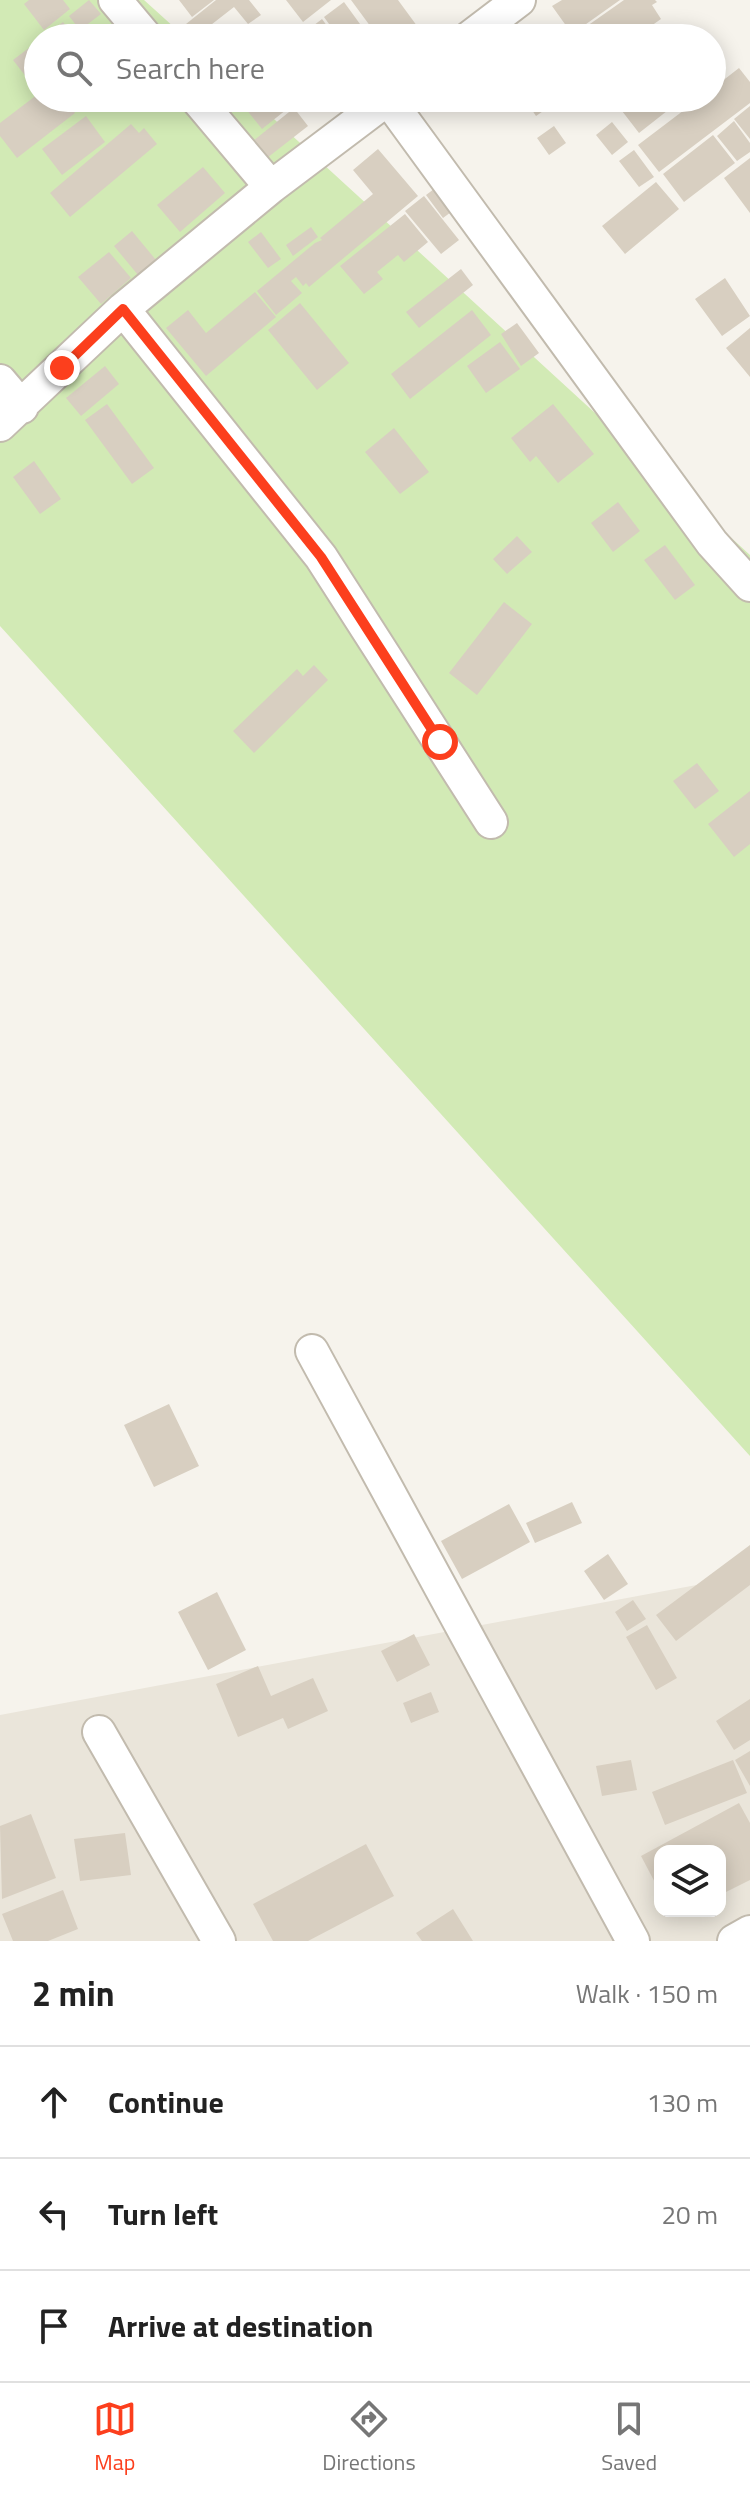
<!DOCTYPE html>
<html lang="en">
<head>
<meta charset="utf-8">
<style>
	body { margin:0; font-family:"Titillium Web",sans-serif; background:#f2f2f2; color:#222 }
	.controls { position:absolute; right:24px; bottom:24px; display:grid; overflow:hidden; border-radius:16px; box-shadow:0 4px 20px #0003 }
	.controls button { width:72px; height:72px; display:grid; place-items:center; padding:0; border:0; border-bottom:2px solid #e0e0e0; background:#fff; color:#222; font:40px sans-serif }
	.stop { position:absolute; width:24px; height:24px; margin:-18px; border:6px solid #fc3f1d; border-radius:50%; background:#fff }
	.stop.end { background:#fc3f1d; border-color:#fff; box-shadow:0 2px 8px #0008 }
	.list { margin:0; padding:0; list-style:none }
	h2 { display:flex; justify-content:space-between; align-items:center; height:104px; margin:0; padding:0 32px; font-size:34px }
	h2 small { font-size:26px; font-weight:400; color:#767676 }
	.list li { display:grid; grid-template-columns:52px 1fr auto; gap:24px; align-items:center; box-sizing:border-box; height:112px; padding:0 32px; border-top:2px solid #e0e0e0 }
	.list b { display:block; font-size:30px; white-space:nowrap }
	.list em { font-size:26px; font-style:normal; color:#767676 }
	.icon { flex:none; width:44px; height:44px; fill:none; stroke:currentColor; stroke-width:2; stroke-linecap:round; stroke-linejoin:round }
	.map { position:relative; flex:none; width:750px; height:1941px; overflow:hidden }
	.search { position:absolute; background:#fff; box-shadow:0 4px 20px #0003; left:24px; right:24px; top:24px; height:88px; display:flex; align-items:center; gap:20px; box-sizing:border-box; padding:0 28px; border-radius:44px; color:#767676; font-size:30px }
	.sheet { height:440px; background:#fff }
	nav { display:flex; justify-content:space-around; align-items:center; box-sizing:border-box; height:112px; border-top:2px solid #e0e0e0; background:#fff; font-size:22px; color:#767676 }
	nav a { display:grid; justify-items:center; gap:4px }
	nav .on { color:#fc3f1d }
	.map>svg:first-child { display:block }
</style>
</head>
<body>
<div class="map">
<svg width="750" height="1941" viewBox="0 0 750 1941">
	<rect width="100%" height="100%" fill="#f6f3ec"/>
	<!-- residential -->
	<path fill="#eae5da" fill-rule="evenodd" d="M750 1575V1941H0V1715ZM660 1851H720V1911H660Z"/>
	<!-- green -->
	<path fill="#d2eab5" d="M0 0H144L186 38H38V98H251L750 555V1456L0 626Z"/>
	<!-- building -->
	<path fill="#d8cfc1" d="M29 0H63L70 9 44 30 24 4Z
		M89 0 101 14 80 30 69 16Z
		M179 0H214L192 17Z
		M216 0H249L261 15 248 24 234 7 198 35 200 38H172L171 36Z
		M286 0H331L303 22Z
		M351 0H398L420 30 410 38H379Z
		M562 0H620L572 34 552 6Z
		M624 0H655L657 2 652 5 661 19 634 38H570Z
		M344 2 368 35 364 38H339L324 17Z
		M322 19 336 38H309L305 32Z
		M63 22 75 38H42Z
		M38 41V84L34 87 13 60Z
		M739 68 750 82V103L659 172 638 145 700 98H712V89Z
		M38 94V98H63L75 113 17 158 0 136V123Z
		M237 98H301L262 129Z
		M524 98H562L536 116Z
		M612 98H657L667 111 639 133Z
		M750 106V139L734 119Z
		M294 108 308 126 267 158 253 141Z
		M86 116 105 142 62 175 42 149Z
		M734 121 750 143V152L737 161 717 136Z
		M612 122 628 142 612 155 596 135Z
		M131 124 139 133 144 128 157 144 70 217 50 193Z
		M554 126 566 143 549 155 537 138Z
		M713 135 735 163 684 202 663 174Z
		M378 149 418 196 309 287 306 283 303 286 296 277 291 281 302 293 276 315 257 291 315 243 322 240 320 238 373 194 353 170Z
		M634 150 654 177 639 187 619 161Z
		M750 158V213L724 178Z
		M203 167 225 193 180 232 157 205Z
		M656 182 679 209 625 254 602 226Z
		M438 186 455 209 443 218 426 195Z
		M424 196 459 240 441 254 405 211Z
		M405 214 428 242 404 262 398 255 377 272 383 279 364 294 340 266Z
		M311 227 318 237 293 256 286 245Z
		M132 231 156 260 138 275 114 246Z
		M261 232 281 259 268 268 248 242Z
		M109 252 131 278 101 304 78 277Z
		M461 269 473 285 419 328 406 312Z
		M725 278 750 316 722 336 695 299Z
		M255 292 276 317 206 376 166 328 188 310 206 333Z
		M300 303 349 363 317 390 268 330Z
		M472 310 491 335 410 399 391 374Z
		M517 323 539 353 521 366 501 334Z
		M750 328V377L726 348Z
		M500 342 520 369 486 393 467 366Z
		M105 366 119 384 81 416 66 398Z
		M107 404 154 468 132 484 85 420Z
		M553 404 594 454 558 483 536 456 530 462 511 438Z
		M394 428 429 472 400 494 365 452Z
		M34 461 61 499 40 514 13 477Z
		M618 502 640 531 613 552 591 523Z
		M517 536 532 552 507 574 493 559Z
		M665 545 695 585 675 600 644 560Z
		M504 602 532 624 477 695 449 673Z
		M314 665 328 680 254 753 233 731 297 669 303 676Z
		M697 763 719 791 695 809 673 781Z
		M750 791V844L734 857 708 824Z
		M169 1404 199 1466 154 1487 124 1425Z
		M572 1502 582 1523 535 1543 526 1523Z
		M509 1504 530 1542 462 1579 441 1541Z
		M750 1545V1585L676 1641 656 1615Z
		M608 1554 628 1584 604 1600 584 1571Z
		M217 1592 246 1650 208 1670 178 1612Z
		M633 1600 646 1619 627 1631 615 1612Z
		M647 1625 677 1678 656 1690 626 1637Z
		M414 1634 430 1665 397 1682 381 1651Z
		M258 1666 271 1696 313 1678 328 1711 288 1729 283 1718 238 1737 216 1684Z
		M431 1692 439 1712 411 1723 403 1703Z
		M750 1699V1740L734 1750 716 1721Z
		M750 1751V1786L735 1760Z
		M631 1760 637 1790 602 1796 596 1766Z
		M733 1760 747 1793 665 1825 652 1792Z
		M739 1803 750 1823V1880L720 1895V1851H660V1892L641 1856Z
		M31 1814 56 1878 2 1899 0 1826Z
		M125 1833 131 1875 80 1881 74 1839Z
		M366 1844 394 1896 308 1941H273L253 1904Z
		M63 1890 78 1929 48 1941H13L2 1914Z
		M453 1909 473 1941H422L416 1933Z"/>
	<g fill="none" stroke-linecap="round" stroke-linejoin="round">
		<!-- street casing -->
		<g stroke="#c2bbae" stroke-width="36">
			<path id="street" d="M115 0 147 38
				M469 38 519 0
				M196 98 271 187
				M388 99 712 543 750 585
				M123 309 321 557 491 822
				M0 381 22 407
				M0 425 123 309 271 187 389 98
				M312 1351 633 1941
				M99 1732 219 1941
				M734 1941 750 1932"/>
		</g>
		<!-- street -->
		<use href="#street" stroke="#fff" stroke-width="32"/>
	</g>
	<g fill="none" stroke-linecap="round" stroke-linejoin="round">
		<!-- route -->
		<path stroke="#fc3f1d" stroke-width="10" d="M62 368 123 309 321 557 440 742"/>
	</g>
</svg>
<div class="controls">
<button><svg class="icon" aria-label="layers" viewBox="0 0 24 24"><path d="M12 4l9 5-9 5-9-5zM3 14l9 5 9-5"/></svg></button>
</div>
<div class="stop" style="left:440px;top:742px"></div>
<div class="stop end" style="left:62px;top:368px"></div>
<div class="search"><svg class="icon" aria-label="search" viewBox="0 0 24 24"><circle cx="10" cy="10" r="6"/><path d="M15 15l6 6"/></svg>Search here</div>
</div>
<section class="sheet">
<h2>2 min<small>Walk · 150 m</small></h2>
<ul class="list">
<li><svg class="icon" aria-label="ahead" viewBox="0 0 24 24"><path d="M12 20V5M6 11l6-6 6 6"/></svg><div><b>Continue</b></div><em>130 m</em></li>
<li><svg class="icon" aria-label="left" viewBox="0 0 24 24"><path d="M17 20v-9H6M10 6l-5 5 5 5"/></svg><div><b>Turn left</b></div><em>20 m</em></li>
<li><svg class="icon" aria-label="arrive" viewBox="0 0 24 24"><path d="M6 21V4h12l-3 4 3 4H6"/></svg><div><b>Arrive at destination</b></div></li>
</ul>
</section>
<nav>
<a class="on"><svg class="icon" aria-label="map" viewBox="0 0 24 24"><path d="M3 6l6-2 6 2 6-2v14l-6 2-6-2-6 2zM9 4v14M15 6v14"/></svg>Map</a>
<a><svg class="icon" aria-label="directions" viewBox="0 0 24 24"><path d="M12 3l9 9-9 9-9-9zM9 14v-3h6M13 9l2 2-2 2"/></svg>Directions</a>
<a><svg class="icon" aria-label="saved" viewBox="0 0 24 24"><path d="M7 4h10v16l-5-4-5 4z"/></svg>Saved</a>
</nav>
</body>
</html>
